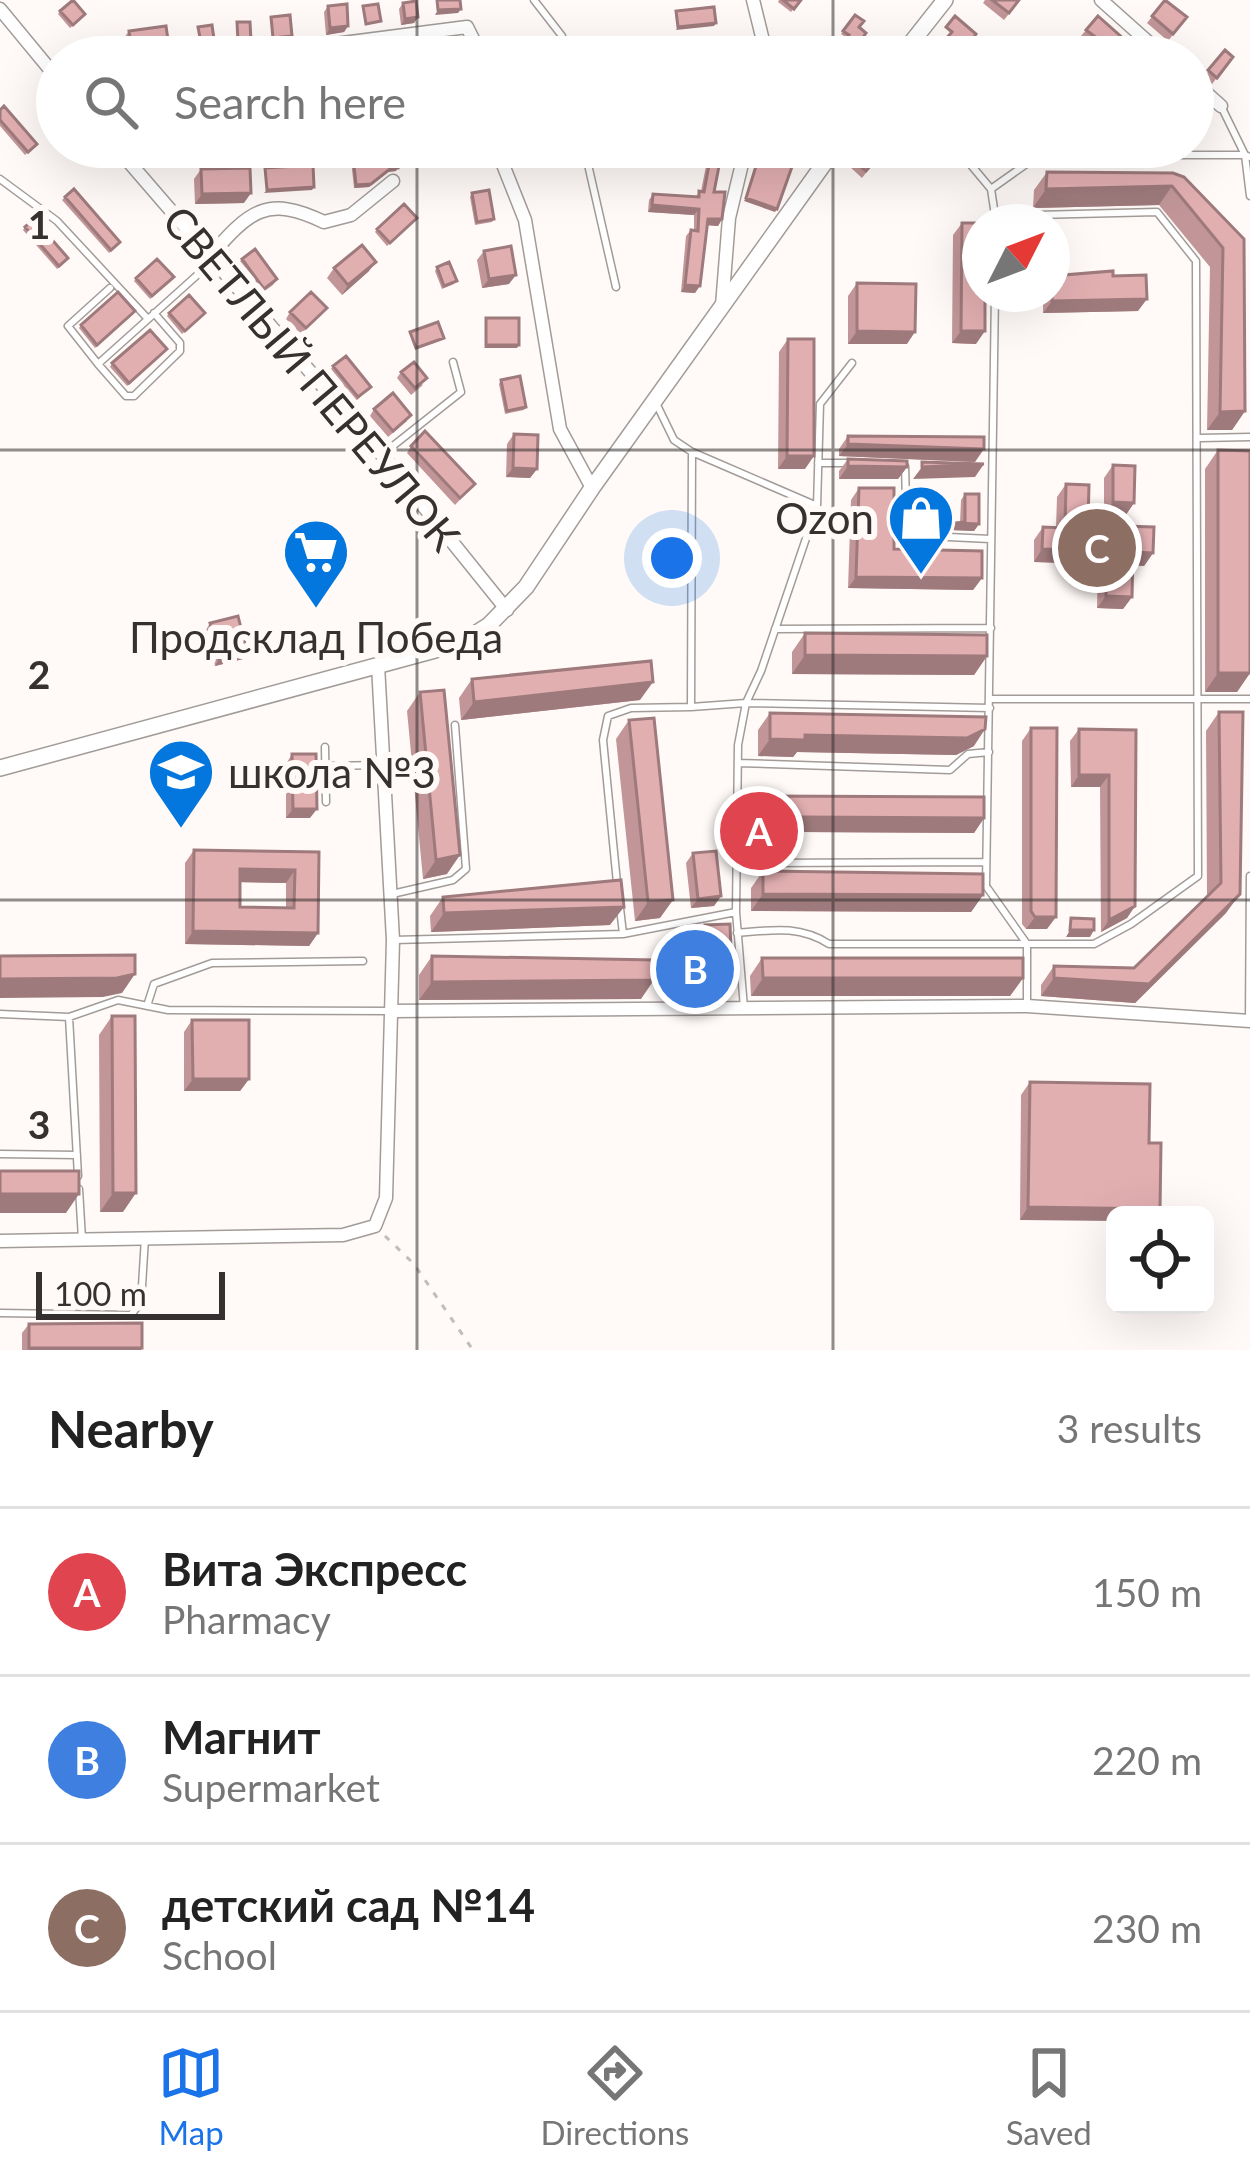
<!DOCTYPE html>
<html lang="en">
<head>
<meta charset="utf-8">
<style>
	body { margin:0; font-family:Lato,sans-serif; background:#f6f6f6; color:#222 }
	.controls { position:absolute; right:36px; bottom:36px; display:grid; overflow:hidden; border-radius:18px; box-shadow:0 12px 48px #0002 }
	.controls button { width:108px; height:108px; display:grid; place-items:center; padding:0; border:0; border-bottom:3px solid #e0e0e0; background:#fff; color:#222; font:60px sans-serif }
	.compass { position:absolute; left:962px; top:204px; width:108px; height:108px; border-radius:50%; background:#fff; box-shadow:0 12px 48px #0002; rotate:48deg }
	.scale { position:absolute; left:36px; bottom:30px; width:189px; box-sizing:border-box; padding-left:12px; border:6px solid #343130; border-top:0; font-size:33px; line-height:42px; white-space:nowrap; color:#343130; -webkit-text-stroke:9px #fffaf7; paint-order:stroke }
	.you { position:absolute; left:672px; top:558px; width:42px; height:42px; margin:-30px; border:9px solid #fff; border-radius:50%; background:#1a73e8; box-shadow:0 0 0 18px #1a73e833 }
	.badge { display:grid; place-items:center; width:78px; height:78px; border-radius:50%; background:#1a73e8; color:#fff; font-size:39px; font-weight:700 }
	.pin { position:absolute; translate:-50% -50%; border:6px solid #fff; box-shadow:0 3px 12px #0006 }
	.list { margin:0; padding:0; list-style:none }
	h2 { display:flex; justify-content:space-between; align-items:center; height:156px; margin:0; padding:0 48px; font-size:51px }
	h2 small { font-size:39px; font-weight:400; color:#767676 }
	.list li { display:grid; grid-template-columns:78px 1fr auto; gap:36px; align-items:center; box-sizing:border-box; height:168px; padding:0 48px; border-top:3px solid #e0e0e0 }
	.list b { display:block; font-size:45px; white-space:nowrap }
	.list p { margin:0; font-size:39px; white-space:nowrap; color:#767676 }
	.list em { font-size:39px; font-style:normal; color:#767676 }
	.icon { flex:none; width:66px; height:66px; fill:none; stroke:currentColor; stroke-width:2; stroke-linecap:round; stroke-linejoin:round }
	.map { position:relative; flex:none; width:1250px; height:1350px; overflow:hidden }
	.search { position:absolute; background:#fff; box-shadow:0 12px 48px #0002; left:36px; right:36px; top:36px; height:132px; display:flex; align-items:center; gap:30px; box-sizing:border-box; padding:0 42px; border-radius:66px; color:#767676; font-size:45px }
	.sheet { height:660px; background:#fff }
	nav { display:flex; justify-content:space-around; align-items:center; box-sizing:border-box; height:168px; border-top:3px solid #e0e0e0; background:#fff; font-size:33px; color:#767676 }
	nav a { display:grid; justify-items:center; gap:6px }
	nav .on { color:#1a73e8 }
	.map>svg:first-child { display:block }
</style>
</head>
<body>
<div class="map">
<svg width="1250" height="1350" viewBox="0 0 1250 1350">
	<rect width="100%" height="100%" fill="#fffaf7"/>
	<g fill="none" stroke-linecap="round" stroke-linejoin="round">
		<!-- service casing -->
		<g stroke="#a29c99" stroke-width="9">
			<path id="service" d="M534 0 562 36 566 57
				M1221 106 1245 155 1250 157
				M584 147 616 287
				M956 147 991 189 996 222
				M0 179 57 221 148 319
				M991 189 1039 155H1245L1250 196
				M110 288 68 326 98 364 214 260
				M995 294 986 886 1027 944V1003
				M98 364 126 396H134L180 351V343L154 313
				M656 403 674 440 692 452 817 506 761 671 746 703 738 745 736 912 744 1008
				M1200 438 1250 437
				M692 452 691 707 746 703 990 708
				M384 453 461 392 453 362
				M818 463H851
				M905 466 907 535 990 539
				M817 506 820 404 852 363
				M775 629 991 628
				M990 699H1250
				M325 747 326 802
				M738 763 950 770 968 754 989 752
				M327 766 381 765
				M737 863 985 862
				M617 883 603 740 608 716 631 708 691 707
				M392 894 453 880 466 869 455 725
				M620 908 623 934
				M737 933C772 930 799 925 829 944H1094L1131 924 1198 876 1196 261 1157 212 996 216
				M394 940 623 934 736 912
				M147 1006 154 984 212 963 363 961
				M0 1014 69 1017 78 1176
				M69 1017 118 1000 168 1010 392 1011
				M1249 1021 1250 876
				M0 1154 77 1155
				M79 1189 82 1239
				M0 1313 131 1315 141 1302 145 1238"/>
		</g>
		<!-- minor casing -->
		<g stroke="#a29c99" stroke-width="15">
			<path id="minor" d="M753 0 767 57
				M1101 0 1165 57
				M0 9 57 78
				M234 57 467 27 482 57
				M1193 81 1221 106
				M116 147 382 455 507 610
				M496 147 525 220 560 429 592 488
				M210 256C249 212 266 194 324 222L351 215 393 181
				M722 306 729 218 746 147
				M393 1011 1027 1006 1250 1021
				M0 1241 343 1235 375 1226 386 1198 393 940 378 665"/>
		</g>
		<!-- tertiary casing -->
		<g stroke="#a29c99" stroke-width="18">
			<path id="tertiary" d="M900 57 945 0
				M0 768 435 650 467 639 489 625 526 587 592 488 836 147"/>
		</g>
		<!-- path -->
		<path stroke="#c1bdba" stroke-width="3" stroke-dasharray="6 9" stroke-linecap="butt" d="M385 1236 414 1264 473 1350"/>
		<!-- service -->
		<use href="#service" stroke="#fff" stroke-width="6"/>
		<!-- minor -->
		<use href="#minor" stroke="#fff" stroke-width="12"/>
		<!-- tertiary -->
		<use href="#tertiary" stroke="#fff" stroke-width="15"/>
	</g>
	<!-- wall -->
	<path fill="#c29698" fill-rule="evenodd" d="M779 0H801L791 12 778 2Z
		M985 0H1020L1004 20 983 3Z
		M1165 0 1187 17 1168 41 1147 23Z
		M403 3 418 17 414 23 401 25 399 9Z
		M328 6 348 26 344 32 326 35 324 12Z
		M60 11 83 17 70 28 58 14Z
		M855 15 859 28 866 33 849 57 838 49 847 38 841 34Z
		M1098 16 1129 57H1109L1081 36Z
		M129 31 163 56 124 57 122 41Z
		M1225 50 1233 57 1212 84 1204 77Z
		M0 110 37 144 25 155 0 126Z
		M454 147H483L477 161 457 164Z
		M865 147 880 155 862 178 849 166Z
		M711 154 714 192 722 219 718 226 707 225 695 293 681 292 686 236 691 230H694V215L648 212 649 200 653 194 695 197 701 191 707 161Z
		M353 156 396 171 387 172 369 187 354 188 351 160Z
		M201 169 244 203 195 204 194 179Z
		M1047 172 1173 173 1244 239 1245 411 1232 430H1207L1210 267 1159 205 1033 208 1034 190Z
		M472 193 494 219 492 222 475 225 470 197Z
		M65 197 118 245 109 253 62 200Z
		M415 221 387 246 375 232 377 229Z
		M962 223 976 344 952 343 953 235Z
		M25 227 68 258 66 261 57 269 23 230Z
		M484 251 509 284 482 288 477 260Z
		M242 259 277 279 273 285 259 295 237 265Z
		M437 267 454 284 442 289 435 271Z
		M334 268 369 271 342 295 327 278Z
		M1113 276 1138 311 1043 313V294H1052Z
		M136 278 171 280 150 299 134 281Z
		M857 283 907 344H848V296Z
		M290 312 322 314 301 334 286 319Z
		M169 313H205L182 334 167 316Z
		M133 314 95 348 79 328 81 325Z
		M788 339 805 469H778L779 352Z
		M165 352 127 386 110 367 112 363Z
		M333 366 371 387 356 401 331 369Z
		M401 372 423 385 411 395 397 378Z
		M501 380 526 407 524 410 505 414 499 384Z
		M374 409 407 421 388 437 370 416Z
		M514 434 537 469 530 478 506 477 507 444Z
		M848 436 975 462 839 456V449Z
		M411 446 475 484 455 505 407 453Z
		M1218 450 1250 673 1237 692H1205V469Z
		M848 459 907 467 898 479H839V471Z
		M1113 465 1134 503 1125 516 1104 515V478Z
		M1066 484 1088 525 1153 553 1144 566 1133 565 1132 597 1123 609 1097 608 1098 564 1034 562V540L1043 527 1056 528 1057 497Z
		M859 488 894 549 982 578 973 590 848 588 851 500Z
		M965 494 979 524 974 531 950 530 960 523 961 500Z
		M210 623 243 659 215 666 206 630Z
		M805 633 987 656 974 675 792 674V652Z
		M472 679 640 700 461 720 459 698Z
		M420 692 447 874 423 879 407 711Z
		M1219 712 1226 913 1135 1003 1041 996V985L1054 966 1134 968 1207 896 1206 731Z
		M770 713 974 746 956 755 797 752 793 757 758 756V730Z
		M629 720 660 918 635 921 616 739Z
		M1031 728 1047 929H1026L1022 924V741Z
		M1079 729 1136 730 1135 906 1127 918 1101 932 1100 787H1071L1070 741Z
		M292 754 310 818H286V764Z
		M765 796 984 818 974 833 800 832 792 843 754 842V811Z
		M194 850 319 852 318 933 309 946 185 944V863ZM240 882 286 883V908L240 907Z
		M693 853 721 896 714 906 691 908 686 863Z
		M763 871 983 895 971 912 751 911V888Z
		M443 897 610 925 431 932 430 916Z
		M705 925 723 990 668 992 667 947 675 934H699Z
		M432 956 641 999 419 1000V975Z
		M762 958 1023 978 1010 996H751L750 976Z
		M112 1016 123 1212H100L99 1035Z
		M192 1020 249 1079 240 1091H184V1032Z
		M1030 1082 1149 1143 1160 1209 1156 1215 1020 1220 1021 1095Z
		M29 1324 142 1348 141 1350H22V1333Z"/>
	<!-- shaded-wall -->
	<path fill="#9e7a7c" d="M461 9 458 13 435 15 438 10Z
		M418 17 414 23 401 25 405 19Z
		M716 23 714 26 676 30 678 27Z
		M348 26 344 32 326 35 330 28Z
		M169 47 163 56 128 57 132 52Z
		M484 151 477 161 457 164 464 155Z
		M398 168 396 171 387 172 369 187 354 188 356 185 390 169Z
		M1172 186 1159 205 1033 208 1046 189Z
		M314 187 312 190 264 193 267 190Z
		M251 193 244 203 195 204 202 194Z
		M746 198 777 209 775 212 744 201Z
		M652 205 699 209 694 215 648 212Z
		M708 219H722L718 226 704 225Z
		M376 262 369 271 342 295 348 285Z
		M516 275 509 284 482 288 489 279Z
		M685 285 700 286 695 293 681 292Z
		M1147 299 1138 311 1043 313 1052 301Z
		M857 331 915 332 907 344H848Z
		M961 331H985L976 344 952 343Z
		M486 345H519L517 348H484Z
		M1245 411 1232 430H1207L1220 412Z
		M848 444 984 449 975 462 839 456Z
		M787 456H814L805 469H778Z
		M984 464 975 477 913 479 922 467Z
		M848 466 907 467 898 479H839Z
		M513 468 537 469 530 478 506 477Z
		M1113 502 1134 503 1125 516 1104 515Z
		M955 523 979 524 974 531 950 530Z
		M1042 549 1107 551 1098 564 1034 562Z
		M1133 552 1153 553 1144 566 1125 565Z
		M856 577 982 578 973 590 848 588Z
		M1106 596 1132 597 1123 609 1097 608Z
		M247 652 243 659 215 666 219 659Z
		M805 655 987 656 974 675 792 674Z
		M1218 673H1250L1237 692H1205Z
		M653 682 640 700 461 720 474 702Z
		M985 729 974 746 956 755 797 752 793 757 758 756 770 739 805 735Z
		M1079 775H1109L1100 787H1071Z
		M293 809H317L310 818H286Z
		M803 817 984 818 974 833 800 832 792 843 754 842 765 827Z
		M460 855 447 874 423 879 436 860Z
		M240 869 295 870 286 883 231 882Z
		M763 894 983 895 971 912 751 911Z
		M1240 894 1226 913 1135 1003 1041 996 1054 978 1149 984Z
		M721 896 714 906 691 908 698 899Z
		M673 900 660 918 635 921 648 902Z
		M1135 906 1127 918 1101 932 1109 920Z
		M624 907 610 925 431 932 444 913Z
		M1035 917H1056L1047 929H1026Z
		M1070 930H1094L1090 937H1066Z
		M193 931 318 933 309 946 185 944Z
		M135 974 122 993 103 997 0 998V979Z
		M732 977 723 990 668 992 677 979Z
		M763 978H1023L1010 996H751Z
		M654 980 641 999 419 1000 432 982Z
		M193 1079H249L240 1091H184Z
		M113 1193H136L123 1212H100Z
		M0 1194H79L66 1213H0Z
		M1028 1207 1160 1209 1156 1215H1115V1221L1020 1220Z
		M29 1348H142L141 1350H28Z"/>
	<!-- building -->
	<path fill="#e2afb1" stroke="#9e7a7c" stroke-width="3" fill-rule="evenodd" d="M73 0 85 14 73 25 60 11Z
		M437 0H460L461 9 438 10Z
		M783 0H801L794 9Z
		M992 0H1019L1009 13Z
		M1165 0 1187 17 1173 34 1152 16Z
		M416 1 418 17 405 19 403 3Z
		M347 4 348 26 330 28 328 6Z
		M378 4 381 21 366 24 363 6Z
		M714 7 716 23 678 27 676 11Z
		M290 15 292 36 273 38 271 17Z
		M855 15 864 21 859 27 866 33 851 54 841 46 849 35 843 31Z
		M955 16 976 34 960 57H930L952 32 946 27Z
		M1098 16 1135 49 1128 57H1122L1086 30Z
		M237 22H250L251 41 238 42Z
		M212 25 215 46 202 48 198 27Z
		M166 26 169 47 132 52 129 31Z
		M736 48V57H720L719 51Z
		M1225 50 1233 57 1217 78 1208 70Z
		M4 106 37 144 28 152 0 120V110Z
		M462 147H483L484 151 464 155Z
		M762 147H799L777 209 746 198Z
		M865 147H871L880 155 866 171 853 160Z
		M397 152 398 168 390 169 371 184 356 185 353 156Z
		M711 154 721 156 714 192H725L722 219H708L700 286 685 285 691 230 698 231 699 209 652 205 653 194 699 197V191L704 192Z
		M313 165 314 187 267 190 265 168Z
		M250 168 251 193 202 194 201 169Z
		M1047 172 1173 173 1184 177 1244 239 1245 411 1220 412 1223 248 1172 186 1046 189Z
		M74 189 120 242 111 250 65 197Z
		M489 190 494 219 477 222 472 193Z
		M404 204 417 218 390 243 377 229Z
		M34 219 68 258 59 266 25 227Z
		M962 223H980V294H985V331H961Z
		M362 245 376 262 348 285 334 268Z
		M511 246 516 275 489 279 484 251Z
		M255 249 277 279 264 289 242 259Z
		M157 259 174 277 152 296 136 278Z
		M449 262 457 281 444 286 437 267Z
		M1113 271V276L1146 275 1147 299 1052 301V276Z
		M857 283 916 284 915 332 857 331Z
		M118 292 135 311 97 345 81 325Z
		M311 292 327 308 306 328 290 312Z
		M189 295 205 313 185 331 169 313Z
		M486 318H519V345H486Z
		M438 322 444 338 416 348 410 332Z
		M150 330 167 349 129 383 112 363Z
		M788 339H814V456H787Z
		M346 356 371 387 358 397 333 366Z
		M414 362 427 378 415 388 401 372Z
		M520 376 526 407 507 411 501 380Z
		M393 393 411 415 393 431 374 409Z
		M425 431 475 484 460 498 411 446Z
		M514 434 538 435 537 469 513 468Z
		M848 436 984 437V449L848 444Z
		M1218 450 1250 451V673H1218Z
		M848 459 907 461V467L848 466Z
		M922 462 984 464 922 467Z
		M1113 465 1135 466 1134 503 1113 502Z
		M1066 484 1089 485 1088 525 1154 527 1153 553 1133 552 1132 597 1106 596 1107 551 1042 549 1043 527 1065 528Z
		M859 488H894V549L982 551V578L856 577Z
		M965 494H979V524L955 523 965 522Z
		M238 616 247 652 219 659 210 623Z
		M805 633 987 635V656L805 655Z
		M651 661 653 682 474 702 472 679Z
		M444 690 460 855 436 860 420 692Z
		M1219 712H1243L1240 894 1149 984 1054 978V966L1134 968 1221 883Z
		M770 713 986 717 985 729 967 738 805 735V740L770 739Z
		M654 718 673 900 648 902 629 720Z
		M1031 728H1057L1056 917H1035L1031 911Z
		M1079 729 1136 730 1135 906 1109 920V775H1079Z
		M292 754H316L317 809H293Z
		M765 796 984 797V818L803 817V828L765 827Z
		M194 850 319 852 318 933 193 931ZM240 869 295 870 294 908 240 907Z
		M716 851 721 896 698 899 693 853Z
		M763 871 983 874V895L763 894Z
		M621 880 624 907 444 913 443 897Z
		M1071 918 1094 919V930H1070Z
		M730 924 732 977 677 979 675 934 706 933 705 925Z
		M135 955V974L117 978 0 979V956Z
		M432 956 655 960 654 980 432 982Z
		M762 958H1023V978H763Z
		M112 1016H135L136 1193H113Z
		M192 1020H249V1079H193Z
		M1030 1082 1150 1084 1149 1143H1161L1160 1209 1028 1207Z
		M0 1171H79V1194H0Z
		M142 1323V1348H29V1324Z"/>
	<!-- grid -->
	<path fill="none" stroke="#343130" stroke-width="3" stroke-opacity="0.55" d="M417 0V57M833 0V57M417 147V1350M833 147V1350M0 450H1250M0 900H1250"/>
	<!-- icons -->
	<defs>
		<g id="shop-pin" transform="scale(3.45)"><path d="M0 17L-7.5 6A9.5 9.5 0 1 1 7.5 6Z" fill="#0377de" stroke="#fffaf7"/><path d="M-5-2.5h2.3a2.7 3.5 0 0 1 5.4 0H5L5.5 6h-11ZM-1.5-2.5h3a1.5 2.3 0 0 0-3 0Z" fill="#fff"/></g>
		<g id="supermarket-pin" transform="scale(3.45)"><path d="M0 17L-7.5 6A9.5 9.5 0 1 1 7.5 6Z" fill="#0377de" stroke="#fffaf7"/><path d="M-6-5.5h2.5l.6 2H6L4.5 2H-2.5L-4.4-4H-6ZM-1.5 3.2a1.3 1.3 0 1 0 .1 0ZM3 3.2a1.3 1.3 0 1 0 .1 0Z" fill="#fff"/></g>
		<g id="school-pin" transform="scale(3.45)"><path d="M0 17L-7.5 6A9.5 9.5 0 1 1 7.5 6Z" fill="#0377de" stroke="#fffaf7"/><path d="M0-5L7-2L0 1L-7-2ZM-4 1L0 2.5L4 1V4Q0 6-4 4Z" fill="#fff"/></g>
	</defs>
	<g fill-rule="evenodd">
		<use href="#shop-pin" x="921" y="518"/>
		<use href="#supermarket-pin" x="316" y="552"/>
		<use href="#school-pin" x="181" y="772"/>
	</g>
	<g text-anchor="middle" dominant-baseline="central" stroke-width="12" stroke-linejoin="round" paint-order="stroke">
		<!-- street labels -->
		<g font-size="42" fill="#343130" stroke="#fffaf7">
			<text transform="translate(312 378) rotate(50)">СВЕТЛЫЙ ПЕРЕУЛОК</text>
		</g>
		<!-- poi labels -->
		<g font-size="42" fill="#343130" stroke="#fffaf7" text-anchor="end">
			<text x="874" y="518">Ozon</text>
			<text x="316" y="637" text-anchor="middle">Продсклад Победа</text>
			<text x="228" y="772" text-anchor="start">школа №3</text>
		</g>
	</g>
	<g font-size="39" text-anchor="middle" font-weight="bold" fill="#343130" stroke="#fffaf7" stroke-width="12" stroke-linejoin="round" paint-order="stroke">
		<text x="39" y="239">1</text>
		<text x="39" y="689">2</text>
		<text x="39" y="1139">3</text>
	</g>
</svg>
<div class="controls">
<button><svg class="icon" aria-label="locate" viewBox="0 0 24 24"><circle cx="12" cy="12" r="6"/><path d="M12 2v4M12 18v4M2 12h4M18 12h4"/></svg></button>
</div>
<svg class="compass" viewBox="-18 -18 36 36"><path d="M0-13l5 13h-10z" fill="#e53935"/><path d="M0 13l5-13h-10z" fill="#767676"/></svg>
<div class="scale">100 m</div>
<div class="you"></div>
<div class="pin badge" style="left:759px;top:831px;background:#e0444e">A</div>
<div class="pin badge" style="left:695px;top:969px;background:#3f7fe0">B</div>
<div class="pin badge" style="left:1097px;top:548px;background:#8d6e63">C</div>
<div class="search"><svg class="icon" aria-label="search" viewBox="0 0 24 24"><circle cx="10" cy="10" r="6"/><path d="M15 15l6 6"/></svg>Search here</div>
</div>
<section class="sheet">
<h2>Nearby<small>3 results</small></h2>
<ul class="list">
<li><span class="badge" style="background:#e0444e">A</span><div><b>Вита Экспресс</b><p>Pharmacy</p></div><em>150 m</em></li>
<li><span class="badge" style="background:#3f7fe0">B</span><div><b>Магнит</b><p>Supermarket</p></div><em>220 m</em></li>
<li><span class="badge" style="background:#8d6e63">C</span><div><b>детский сад №14</b><p>School</p></div><em>230 m</em></li>
</ul>
</section>
<nav>
<a class="on"><svg class="icon" aria-label="map" viewBox="0 0 24 24"><path d="M3 6l6-2 6 2 6-2v14l-6 2-6-2-6 2zM9 4v14M15 6v14"/></svg>Map</a>
<a><svg class="icon" aria-label="directions" viewBox="0 0 24 24"><path d="M12 3l9 9-9 9-9-9zM9 14v-3h6M13 9l2 2-2 2"/></svg>Directions</a>
<a><svg class="icon" aria-label="saved" viewBox="0 0 24 24"><path d="M7 4h10v16l-5-4-5 4z"/></svg>Saved</a>
</nav>
</body>
</html>
